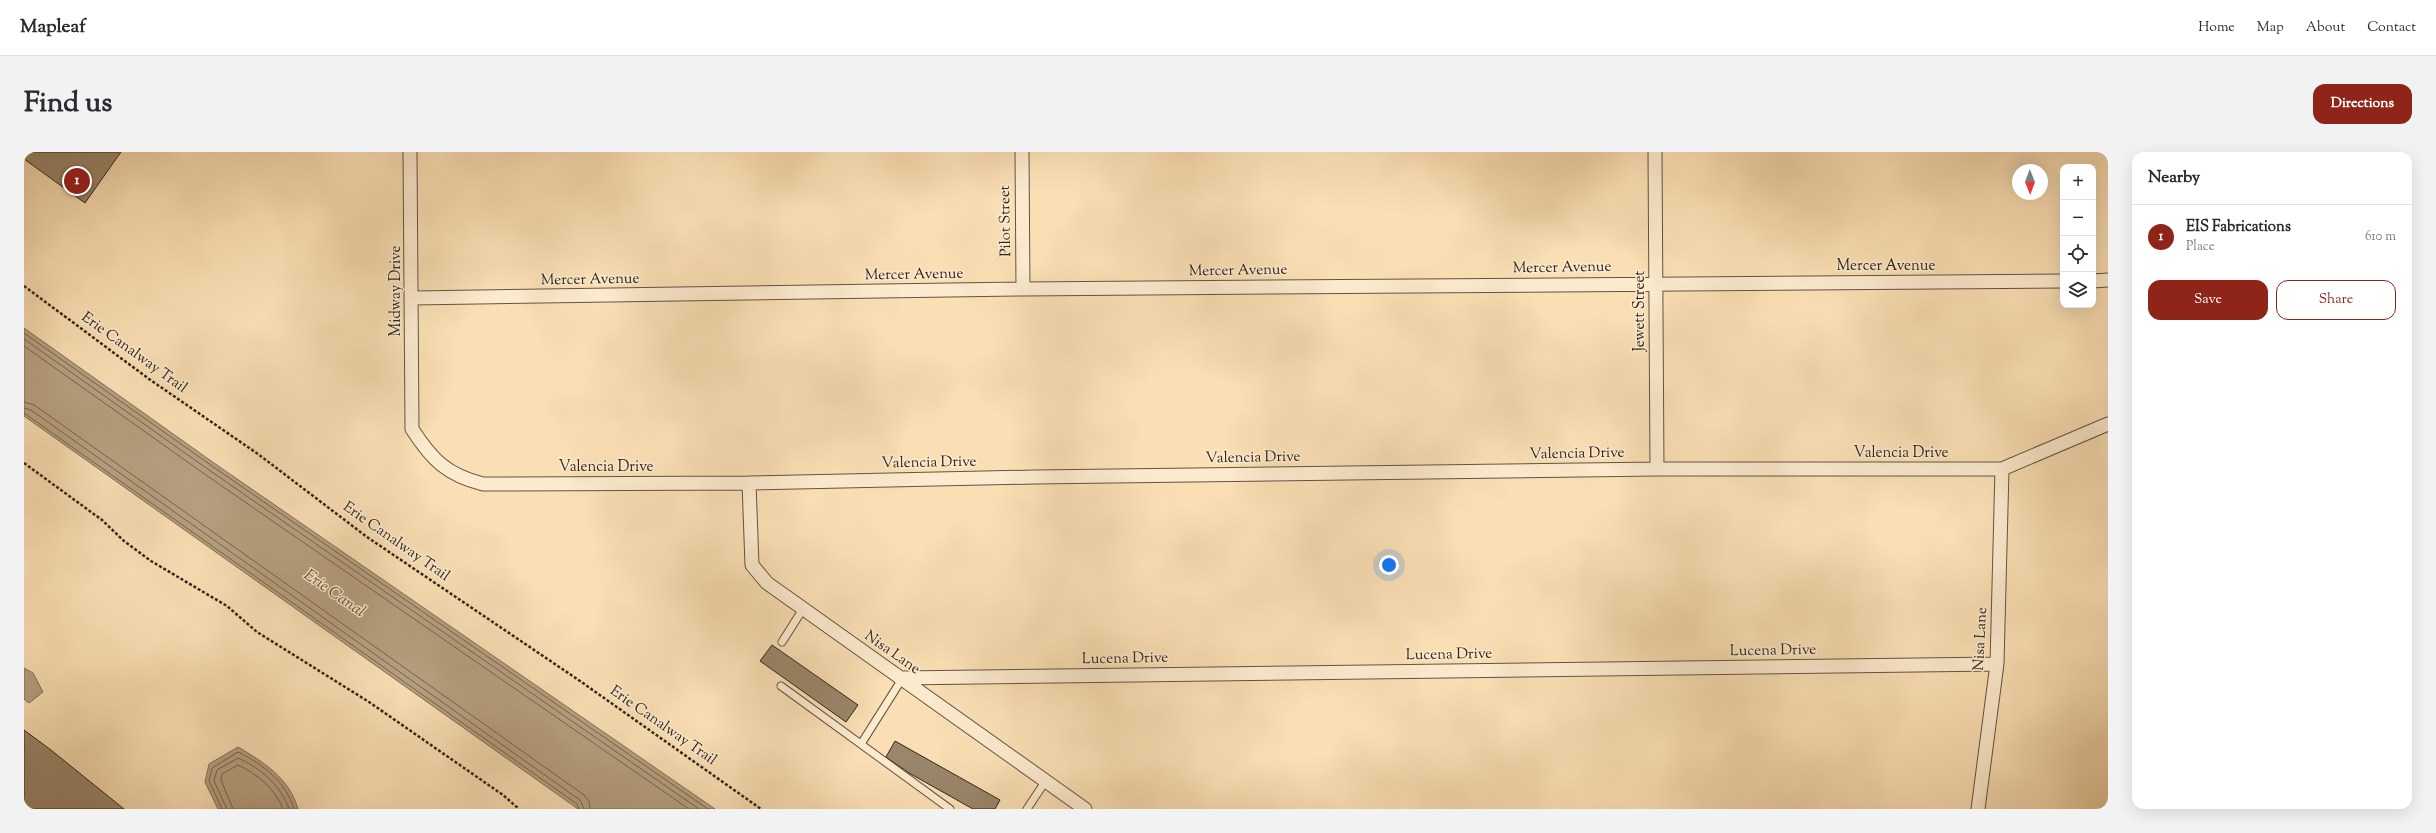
<!DOCTYPE html>
<html lang="en">
<head>
<meta charset="utf-8">
<style>
	body { margin:0; font-family:"Sorts Mill Goudy",serif; background:#f2f2f3; color:#2b2b33 }
	.controls { position:absolute; right:12px; top:12px; display:grid; overflow:hidden; border-radius:8px; box-shadow:0 4px 16px #0002 }
	.controls button { width:36px; height:36px; display:grid; place-items:center; padding:0; border:0; border-bottom:1px solid #e1e1e2; background:#fff; color:#2b2b33; font:20px sans-serif }
	.compass { position:absolute; left:1988px; top:12px; width:36px; height:36px; border-radius:50%; background:#fff; box-shadow:0 4px 16px #0002; rotate:179deg }
	.you { position:absolute; left:1365px; top:413px; width:14px; height:14px; margin:-10px; border:3px solid #fff; border-radius:50%; background:#1a73e8; box-shadow:0 0 0 6px #1a73e833 }
	.badge { display:grid; place-items:center; width:26px; height:26px; border-radius:50%; background:#8f2418; color:#fff; font-size:13px; font-weight:700 }
	.pin { position:absolute; translate:-50% -50%; border:2px solid #fff; box-shadow:0 1px 4px #0006 }
	.list { margin:0; padding:0; list-style:none }
	h2 { display:flex; justify-content:space-between; align-items:center; height:52px; margin:0; padding:0 16px; font-size:17px }
	h2 small { font-size:13px; font-weight:400; color:#7c7c81 }
	.list li { display:grid; grid-template-columns:26px 1fr auto; gap:12px; align-items:center; box-sizing:border-box; height:64px; padding:0 16px; border-top:1px solid #e1e1e2 }
	.list b { display:block; font-size:15px; white-space:nowrap }
	.list p { margin:0; font-size:13px; white-space:nowrap; color:#7c7c81 }
	.list em { font-size:13px; font-style:normal; color:#7c7c81 }
	.actions { display:flex; gap:8px; padding:12px 16px }
	.actions a { flex:1; padding:9px 0; border:1px solid #8f2418; border-radius:12px; text-align:center; font-size:14px; color:#8f2418 }
	.actions .main { background:#8f2418; color:#fff }
	.icon { flex:none; width:22px; height:22px; fill:none; stroke:currentColor; stroke-width:2; stroke-linecap:round; stroke-linejoin:round }
	.map { position:relative; flex:none; width:2084px; height:657px; overflow:hidden; border-radius:12px }
	header { display:flex; align-items:center; gap:24px; box-sizing:border-box; height:56px; padding:0 20px; background:#fff; border-bottom:1px solid #e1e1e2 }
	header strong { font-size:19px }
	nav { display:flex; gap:22px; margin-inline-start:auto; font-size:14px }
	.intro { display:flex; align-items:center; justify-content:space-between; box-sizing:border-box; height:96px; padding:0 24px }
	h1 { margin:0; font-size:28px }
	.button { padding:10px 18px; border-radius:12px; background:#8f2418; color:#fff; font-size:14px; font-weight:700 }
	main { display:flex; gap:24px; padding:0 24px }
	aside { flex:1; background:#fff; border-radius:12px; box-shadow:0 4px 16px #0002 }
	.map>svg:first-child { display:block }
</style>
</head>
<body>
<header>
<strong>Mapleaf</strong>
<nav><a>Home</a><a>Map</a><a>About</a><a>Contact</a></nav>
</header>
<div class="intro"><h1>Find us</h1><a class="button">Directions</a></div>
<main>
<div class="map">
<svg width="2084" height="657" viewBox="0 0 2084 657">
	<rect width="100%" height="100%" fill="#fadfb4"/>
	<filter id="stains"><feTurbulence type="fractalNoise" baseFrequency=".005" numOctaves="4"/><feColorMatrix values="0 0 0 0 .2 0 0 0 0 .09 0 0 0 0 .02 0 0 0 .5 -.17"/></filter>
	<radialGradient id="worn" r=".72"><stop offset=".6" stop-color="#630" stop-opacity="0"/><stop offset="1" stop-color="#630" stop-opacity=".3"/></radialGradient>
	<!-- water -->
	<path fill="#b6a080" stroke="#816f58" d="M0 176 190 311 691 657H554L0 264Z
		M0 516 9 521 19 540 5 551 0 547Z
		M214 595C241 611 265 626 274 657H194L181 630 185 612Z"/>
	<g fill="none" stroke-linecap="round" stroke-linejoin="round">
		<!-- shore -->
		<path stroke="#74634e" stroke-width="1" d="M0 181 188 314 684 657
			M0 187 185 318 675 657
			M0 194 182 323 665 657
			M0 250 10 253 560 643 565 649 566 657
			M0 256 7 258 556 648 560 657
			M0 261 553 652 555 657
			M198 657 185 629 188 616 214 600C239 612 262 630 270 657
			M203 657 190 629 193 618 214 606C236 616 257 633 265 657
			M209 657 197 628 198 622 214 613C232 621 252 637 259 657"/>
	</g>
	<!-- building -->
	<path fill="#9a866b" stroke="#31261b" d="M0 0H97L61 51 0 7Z
		M748 493 834 553 822 570 736 509Z
		M0 578 27 598 100 657H0Z
		M871 589 976 648 971 657H949L885 621 862 605Z"/>
	<g fill="none" stroke-linecap="round" stroke-linejoin="round">
		<!-- lane casing -->
		<g stroke="#635441" stroke-width="9">
			<path id="lane" d="M758 490 779 457
				M757 534 926 657
				M837 592 878 527
				M1003 657 1021 630"/>
		</g>
		<!-- street casing -->
		<g stroke="#635441" stroke-width="15">
			<path id="street" d="M386 0 388 277C408 308 423 323 459 332L725 331 1011 325 1633 317H1978L2084 272
				M998 0 999 137
				M1631 0 1633 317
				M2069 129 2084 128
				M389 146 999 137 2039 129
				M725 331 728 413 743 431 1061 657
				M876 526 1973 512
				M1954 657 1973 512 1978 317"/>
		</g>
		<!-- path -->
		<path stroke="#31261b" stroke-width="2.5" stroke-dasharray="3 2" stroke-linecap="butt" d="M0 134 125 227 234 302 343 385 556 529 737 657
			M0 311 78 368 100 389 127 409 203 454 233 480 345 550 479 643 495 657"/>
		<!-- lane -->
		<use href="#lane" stroke="#fceace" stroke-width="7"/>
		<!-- street -->
		<use href="#street" stroke="#fceace" stroke-width="13"/>
	</g>
	<g text-anchor="middle" dominant-baseline="central" stroke-width="3" stroke-linejoin="round" paint-order="stroke">
		<!-- street labels -->
		<g font-size="15" fill="#31261b" stroke="#fceace">
			<text transform="translate(982 69) rotate(-91)">Pilot Street</text>
			<text x="1862" y="114">Mercer Avenue</text>
			<text transform="translate(1538 116) rotate(-1)">Mercer Avenue</text>
			<text transform="translate(1214 119) rotate(-1)">Mercer Avenue</text>
			<text transform="translate(890 123) rotate(-1)">Mercer Avenue</text>
			<text transform="translate(566 128) rotate(-1)">Mercer Avenue</text>
			<text transform="translate(372 139) rotate(-90)">Midway Drive</text>
			<text transform="translate(1616 159) rotate(-90)">Jewett Street</text>
			<text transform="translate(110 201) rotate(36)">Erie Canalway Trail</text>
			<text x="1877" y="301">Valencia Drive</text>
			<text transform="translate(1553 302) rotate(-1)">Valencia Drive</text>
			<text transform="translate(1229 306) rotate(-1)">Valencia Drive</text>
			<text transform="translate(905 311) rotate(-1)">Valencia Drive</text>
			<text x="582" y="315">Valencia Drive</text>
			<text transform="translate(372 390) rotate(35)">Erie Canalway Trail</text>
			<text transform="translate(1957 487) rotate(-87)">Nisa Lane</text>
			<text transform="translate(1749 499) rotate(-1)">Lucena Drive</text>
			<text transform="translate(868 501) rotate(35)">Nisa Lane</text>
			<text transform="translate(1425 503) rotate(-1)">Lucena Drive</text>
			<text transform="translate(1101 507) rotate(-1)">Lucena Drive</text>
			<text transform="translate(639 574) rotate(35)">Erie Canalway Trail</text>
		</g>
		<!-- water labels -->
		<g font-size="16" font-style="italic" fill="#594b39" stroke="#fceace">
			<text transform="translate(310 442) rotate(35)">Erie Canal</text>
		</g>
	</g>
	<rect width="100%" height="100%" filter="url(#stains)"/>
	<rect width="100%" height="100%" fill="url(#worn)"/>
</svg>
<div class="controls">
<button>+</button>
<button>−</button>
<button><svg class="icon" aria-label="locate" viewBox="0 0 24 24"><circle cx="12" cy="12" r="6"/><path d="M12 2v4M12 18v4M2 12h4M18 12h4"/></svg></button>
<button><svg class="icon" aria-label="layers" viewBox="0 0 24 24"><path d="M12 4l9 5-9 5-9-5zM3 14l9 5 9-5"/></svg></button>
</div>
<svg class="compass" viewBox="-18 -18 36 36"><path d="M0-13l5 13h-10z" fill="#e53935"/><path d="M0 13l5-13h-10z" fill="#7c7c81"/></svg>
<div class="you"></div>
<div class="pin badge" style="left:53px;top:29px">1</div>
</div>
<aside>
<h2>Nearby<small></small></h2>
<ul class="list">
<li><span class="badge">1</span><div><b>EIS Fabrications</b><p>Place</p></div><em>610 m</em></li>
</ul>
<div class="actions"><a class="main">Save</a><a>Share</a></div>
</aside>
</main>
</body>
</html>
